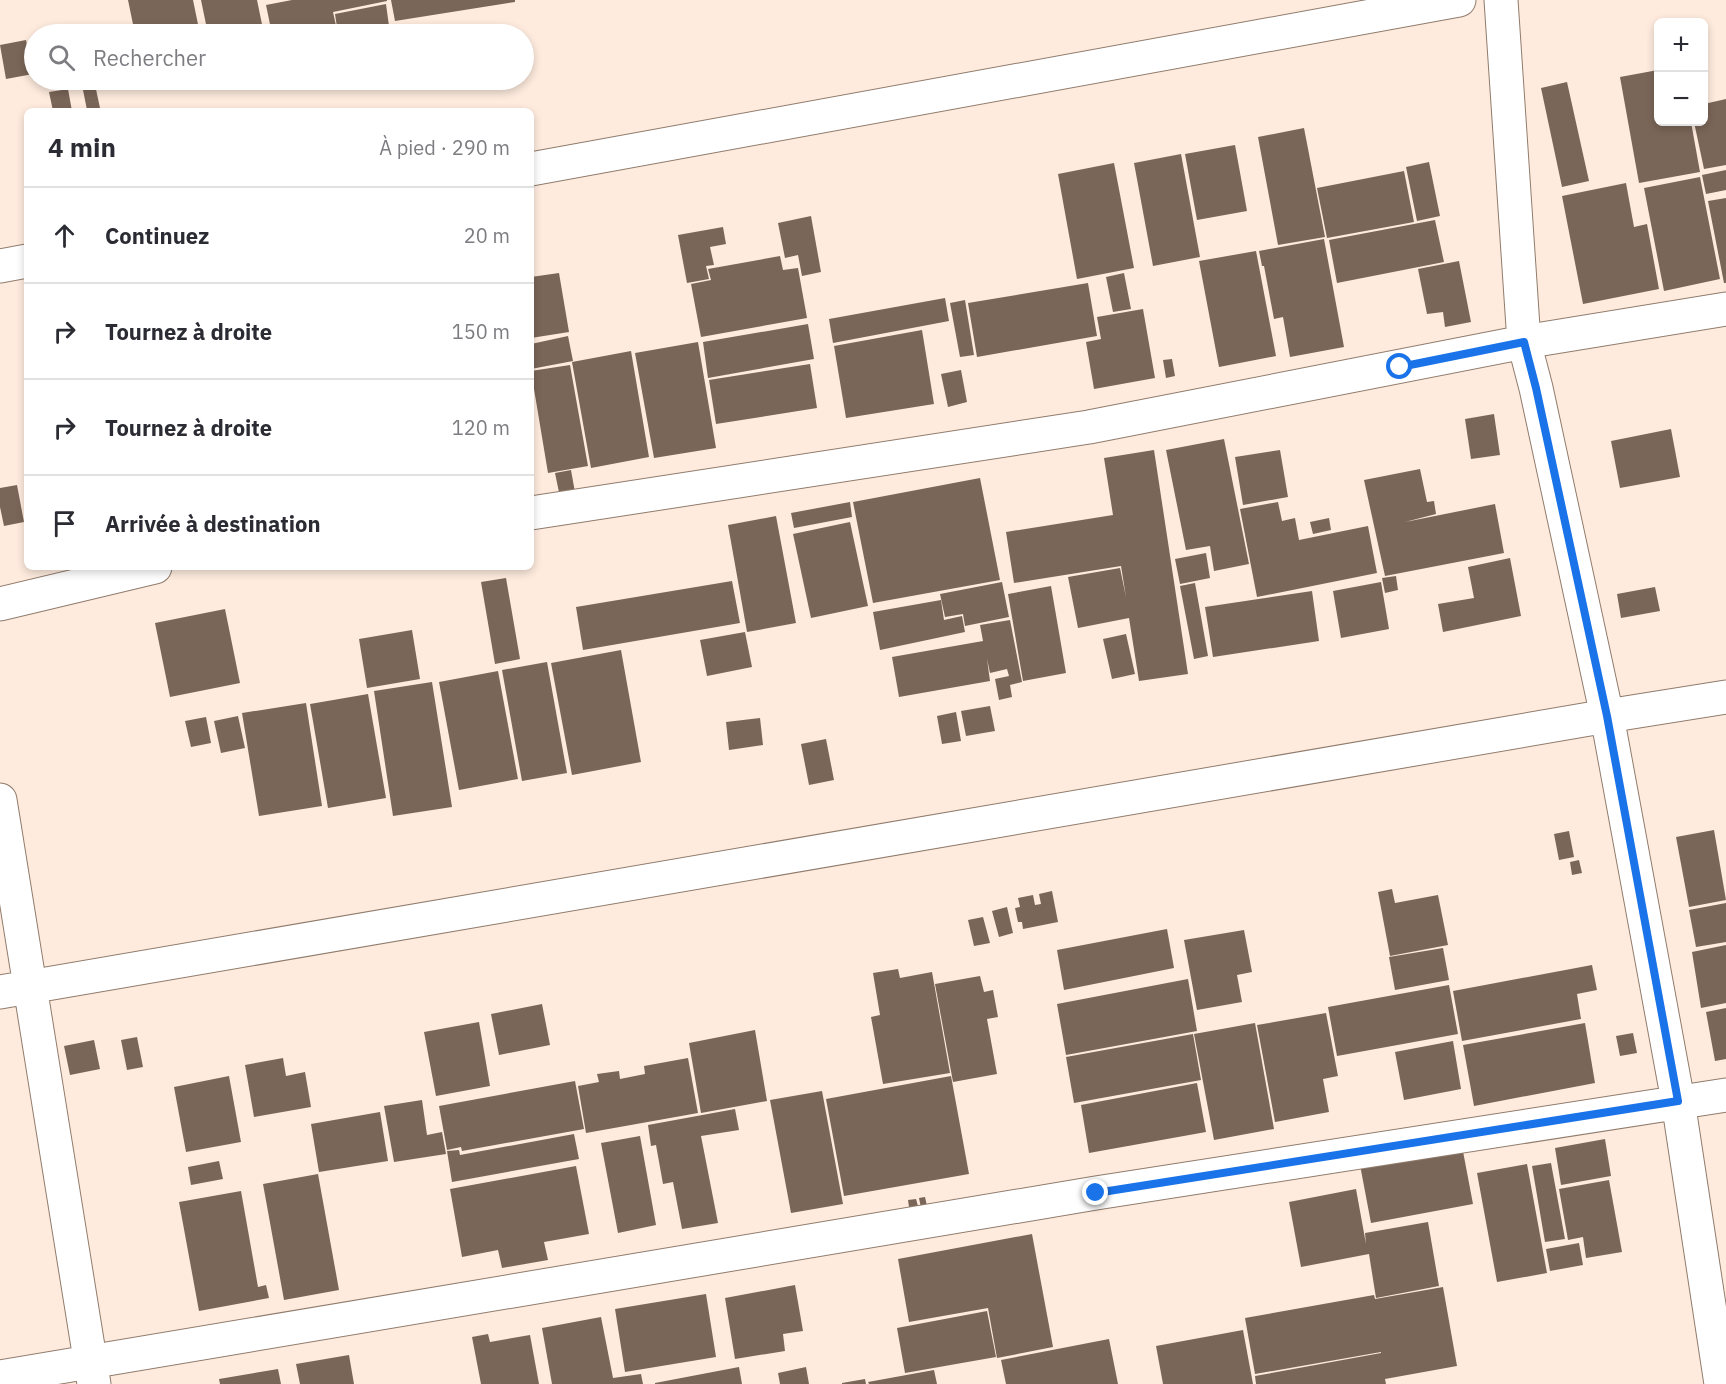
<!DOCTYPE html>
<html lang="fr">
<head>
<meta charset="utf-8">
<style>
	body { margin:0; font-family:"IBM Plex Sans",sans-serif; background:#f7f7f7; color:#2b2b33 }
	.controls { position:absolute; right:18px; top:18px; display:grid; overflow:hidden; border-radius:9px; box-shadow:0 3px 9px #0003 }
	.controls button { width:54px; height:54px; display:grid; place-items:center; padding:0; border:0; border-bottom:2px solid #e1e1e2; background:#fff; color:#2b2b33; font:30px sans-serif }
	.stop { position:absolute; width:18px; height:18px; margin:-14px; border:4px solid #1a73e8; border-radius:50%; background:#fff }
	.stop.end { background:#1a73e8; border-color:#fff; box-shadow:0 2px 6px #0008 }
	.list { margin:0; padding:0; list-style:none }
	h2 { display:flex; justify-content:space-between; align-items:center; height:78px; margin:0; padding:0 24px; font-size:26px }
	h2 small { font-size:20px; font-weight:400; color:#7c7c81 }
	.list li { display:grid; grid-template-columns:39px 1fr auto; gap:18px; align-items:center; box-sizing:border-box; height:96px; padding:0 24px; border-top:2px solid #e1e1e2 }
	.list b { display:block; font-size:22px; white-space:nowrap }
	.list em { font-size:20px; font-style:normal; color:#7c7c81 }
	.icon { flex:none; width:33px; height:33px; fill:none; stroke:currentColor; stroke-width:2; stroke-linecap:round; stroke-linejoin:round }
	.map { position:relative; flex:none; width:1726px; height:1384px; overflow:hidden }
	.search { position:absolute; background:#fff; box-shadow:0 3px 9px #0003; left:24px; top:24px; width:510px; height:66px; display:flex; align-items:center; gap:15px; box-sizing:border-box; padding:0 21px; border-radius:33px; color:#7c7c81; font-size:22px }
	.panel { position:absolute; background:#fff; box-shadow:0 3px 9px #0003; left:24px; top:108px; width:510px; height:462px; border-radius:9px }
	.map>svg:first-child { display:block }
</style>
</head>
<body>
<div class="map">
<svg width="1726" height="1384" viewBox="0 0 1726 1384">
	<rect width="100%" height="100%" fill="#feebde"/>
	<!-- building -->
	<path fill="#7a6658" d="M128 0H193L200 34H135Z
		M201 0H257L264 34H208Z
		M292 0H387V1L333 12 337 30 316 34H272L266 5Z
		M391 0H515V2L395 21Z
		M386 4 389 26 338 34 335 14Z
		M26 40 33 74 6 79 0 45Z
		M1658 70V122H1691L1700 172 1639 183 1620 77Z
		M81 80H94L100 108 87 110Z
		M1567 82 1589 181 1562 187 1541 88Z
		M68 89 72 111H53L49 92Z
		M1726 99V165L1704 169 1694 122H1704V104Z
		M1304 128 1325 237 1278 245 1258 137Z
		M1235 145 1247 211 1197 220 1185 154Z
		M1181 154 1200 257 1153 266 1134 163Z
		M1429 162 1440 216 1417 221 1406 167Z
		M1114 163 1134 268 1077 279 1058 174Z
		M1726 170V190L1706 194 1702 175Z
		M1404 171 1414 222 1327 238 1317 188Z
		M1700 177 1720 279 1664 291 1644 188Z
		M1626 183 1634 227 1647 224 1659 289 1583 304 1562 196Z
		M1726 198V283H1724L1708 201Z
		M811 216 821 272 802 276 798 255 785 258 778 223Z
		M1435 220 1444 262 1337 283 1329 240Z
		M723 227 726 244 710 247 714 265 706 266 709 279 687 283 678 235Z
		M1324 239 1344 347 1290 357 1283 317 1274 319 1264 266H1262L1259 251Z
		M1256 251 1276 356 1219 367 1199 261Z
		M780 256 783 270 798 268 807 318 701 337 691 284 711 280 708 269Z
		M1459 261 1471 322 1445 327 1443 312 1427 314 1418 269Z
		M559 273 569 332 531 338V277Z
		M1124 273 1131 309 1113 312 1106 277Z
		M1088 283 1097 336 977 357 968 303Z
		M945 298 949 321 833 343 829 319Z
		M965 300 974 355 960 357 950 303Z
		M1143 309 1155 378 1094 389 1086 342 1101 339 1097 317Z
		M808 324 814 359 708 378 703 342Z
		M922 330 934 404 846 418 834 346Z
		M568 336 573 361 531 369V344Z
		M698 342 716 448 654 458 635 353Z
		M631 351 649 457 591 468 572 362Z
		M1172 359 1175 376 1166 378 1163 360Z
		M810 364 817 408 716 424 709 380Z
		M570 365 588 466 548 473 531 371Z
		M961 370 967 402 948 407 941 374Z
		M1494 414 1500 455 1471 459 1465 419Z
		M1671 429 1680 477 1620 488 1611 441Z
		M1224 439 1249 564 1214 571 1210 546 1186 550 1166 450Z
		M1154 450 1188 674 1139 681 1129 618 1078 628 1068 577 1120 568 1126 597 1121 566 1014 583 1006 532 1113 515 1104 458Z
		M1280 450 1288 497 1243 505 1235 457Z
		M1420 469 1427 502 1434 501 1436 514 1405 522 1495 504 1504 553 1385 576 1364 480Z
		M571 470 576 498 561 502 555 473Z
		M980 478 1000 580 873 603 853 502Z
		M17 485 24 522 4 526 0 507V488Z
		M850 502 852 517 794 528 791 513Z
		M1278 502 1282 521 1295 518 1299 540 1368 526 1377 573 1257 597 1240 509Z
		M776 516 796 623 747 632 728 525Z
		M1329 518 1331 530 1313 534 1310 522Z
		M850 522 868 606 811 618 793 534Z
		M1206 553 1210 578 1180 584 1175 559Z
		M1510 558 1521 616 1443 632 1438 604 1474 598 1468 567Z
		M1396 576 1398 590 1385 593 1382 578Z
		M506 578 520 659 495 664 481 582Z
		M732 581 740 623 583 650 576 607Z
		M1002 582 1009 617 965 626 963 614 945 617 940 594Z
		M1381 582 1389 629 1341 638 1333 591Z
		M1195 583 1208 656 1194 659 1180 586Z
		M1051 586 1066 673 1023 681 1008 594Z
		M1655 587 1660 611 1621 618 1617 594Z
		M1312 591 1319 641 1213 657 1205 607Z
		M941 600 944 620 962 616 965 632 880 650 873 612Z
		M225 609 240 683 170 697 155 623Z
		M1010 620 1022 682 1010 685 1012 697 999 700 995 679 1009 676 1007 669 990 673 987 659 990 681 899 697 892 657 983 641 980 625Z
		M412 630 420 679 367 688 359 639Z
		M745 632 752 667 707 676 700 640Z
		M1126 634 1135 674 1112 679 1103 639Z
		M621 650 641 762 572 775 551 663Z
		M547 662 567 773 522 781 502 670Z
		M498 671 518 779 459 790 439 682Z
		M432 682 452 807 393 816 374 691Z
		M368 694 386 798 328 808 310 704Z
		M306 703 322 806 259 816 242 713Z
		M990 706 995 731 966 736 961 711Z
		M956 712 961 741 942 744 937 716Z
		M238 716 245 748 221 753 214 721Z
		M206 717 211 743 191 747 185 721Z
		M760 718 763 745 729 750 726 722Z
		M826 739 834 780 809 785 801 744Z
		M1714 830 1726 900 1689 907 1676 837Z
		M1569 831 1574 857 1559 860 1554 834Z
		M1579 860 1582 873 1572 875 1570 862Z
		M1392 889 1395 903 1438 895 1448 945 1390 956 1378 892Z
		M1052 891 1058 922 1023 929 1022 922H1018L1015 908 1020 907 1018 898 1033 895 1035 905 1041 904 1039 894Z
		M1726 903V942L1696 947 1689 910Z
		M1007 907 1013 933 999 937 992 911Z
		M983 917 990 943 974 946 968 920Z
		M1167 929 1174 968 1064 990 1057 950Z
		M1244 930 1252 972 1237 975 1242 1002 1197 1010 1184 940Z
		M1726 945V1003L1701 1008 1692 952Z
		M1443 948 1449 980 1395 990 1389 957Z
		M1592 965 1597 990 1577 994 1581 1019 1462 1041 1453 991Z
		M898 969 900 978 932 972 950 1073 883 1084 871 1017 880 1015 873 973Z
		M980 976 984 992 993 990 998 1017 987 1019 997 1074 953 1082 935 984Z
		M1188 979 1197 1031 1066 1055 1057 1004Z
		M1449 985 1458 1034 1337 1056 1328 1007Z
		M542 1004 550 1045 499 1055 491 1014Z
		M1726 1008V1059L1715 1061 1706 1012Z
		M1326 1013 1338 1076 1323 1079 1329 1112 1275 1122 1257 1025Z
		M479 1022 490 1086 436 1096 424 1032Z
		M1255 1023 1274 1129 1214 1140 1194 1034Z
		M1585 1023 1595 1083 1474 1106 1463 1045Z
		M755 1030 767 1101 701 1113 689 1043Z
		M1633 1033 1637 1053 1620 1056 1616 1036Z
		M1193 1034 1201 1080 1074 1103 1066 1057Z
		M137 1037 143 1067 127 1070 121 1040Z
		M94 1040 100 1069 70 1075 64 1046Z
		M1453 1041 1461 1089 1404 1100 1395 1052Z
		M283 1058 286 1076 305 1072 311 1107 254 1117 245 1065Z
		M688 1058 698 1113 586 1133 578 1086 599 1082 597 1074 619 1071 620 1079 645 1074 644 1066Z
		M229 1076 241 1142 186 1152 174 1087Z
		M951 1076 969 1174 844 1196 826 1099Z
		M575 1081 584 1129 462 1151 461 1147 447 1150 439 1106Z
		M1197 1083 1206 1132 1089 1153 1081 1105Z
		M822 1091 843 1204 791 1213 770 1100Z
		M422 1100 427 1135 442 1132 446 1154 394 1162 384 1106Z
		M735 1109 739 1130 701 1136 718 1223 682 1229 673 1182 663 1184 656 1145 651 1146 648 1125Z
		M380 1112 388 1161 319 1172 311 1124Z
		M574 1134 579 1159 452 1182 447 1151 459 1150 460 1155Z
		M640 1136 656 1225 618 1233 601 1143Z
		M1605 1139 1611 1176 1561 1185 1555 1148Z
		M1462 1146 1473 1204 1371 1223 1360 1165Z
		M219 1161 223 1179 191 1185 188 1167Z
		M1551 1163 1565 1239 1545 1242 1532 1166Z
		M1527 1164 1547 1273 1497 1282 1477 1173Z
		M576 1166 589 1234 544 1242 548 1260 502 1268 498 1250 462 1257 450 1189Z
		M318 1174 339 1290 284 1300 263 1184Z
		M1609 1180 1622 1252 1586 1258 1583 1237 1568 1240 1559 1189Z
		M1356 1189 1366 1244 1365 1233 1428 1222 1439 1286 1376 1298 1369 1254 1301 1267 1289 1202Z
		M241 1191 258 1287 266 1285 269 1298 199 1311 179 1202Z
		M925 1197 927 1206 921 1208 919 1198Z
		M916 1199 918 1206 909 1207 908 1200Z
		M1032 1234 1053 1347 997 1358 988 1308 909 1322 898 1259Z
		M1579 1243 1583 1265 1550 1271 1546 1249Z
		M795 1285 803 1331 783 1334 785 1351 735 1359 725 1298Z
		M1443 1287 1457 1366 1385 1379 1386 1384H1256L1255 1376 1381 1353V1352L1255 1374 1245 1318 1374 1295 1375 1299Z
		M706 1294 716 1357 625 1372 615 1309Z
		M987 1311 996 1357 905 1373 897 1328Z
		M601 1317 613 1378 641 1374 643 1384H552L542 1328Z
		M1243 1330 1253 1384H1163L1156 1346Z
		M488 1334 490 1342 530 1335 539 1384H481L472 1337Z
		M1109 1339 1118 1384H1006L1001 1360Z
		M349 1355 354 1384H300L296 1364Z
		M739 1367 742 1384H655V1383Z
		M806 1367 809 1384H780L778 1373Z
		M278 1369 281 1384H220L219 1379Z
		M934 1370 937 1384H869L868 1382Z
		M865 1379 866 1384H842V1383Z"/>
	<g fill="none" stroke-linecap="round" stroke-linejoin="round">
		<!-- minor casing -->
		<g stroke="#907c6d" stroke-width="35">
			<path id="minor" d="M1501 0 1524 342 1536 388 1607 716 1678 1101 1721 1384
				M531 169 1459 0
				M0 266 27 261
				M531 513 1089 427 1524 342 1726 309
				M0 604 155 567
				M0 800 94 1384
				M0 992 1607 716 1726 697
				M0 1377 1096 1193 1726 1095"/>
		</g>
		<!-- minor -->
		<use href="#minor" stroke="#fff" stroke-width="33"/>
	</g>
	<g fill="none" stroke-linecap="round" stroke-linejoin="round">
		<!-- route -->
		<path stroke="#1a73e8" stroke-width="8" d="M1096 1193 1678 1101 1607 716 1536 388 1524 342 1400 367"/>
	</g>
</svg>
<div class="controls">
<button>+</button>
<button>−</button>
</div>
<div class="stop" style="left:1400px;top:367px"></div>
<div class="stop end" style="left:1096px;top:1193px"></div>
<div class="search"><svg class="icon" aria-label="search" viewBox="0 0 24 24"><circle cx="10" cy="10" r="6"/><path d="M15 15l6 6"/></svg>Rechercher</div>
<section class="panel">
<h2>4 min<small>À pied · 290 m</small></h2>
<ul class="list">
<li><svg class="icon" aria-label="ahead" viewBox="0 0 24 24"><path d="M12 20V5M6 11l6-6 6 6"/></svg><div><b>Continuez</b></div><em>20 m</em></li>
<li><svg class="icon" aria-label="right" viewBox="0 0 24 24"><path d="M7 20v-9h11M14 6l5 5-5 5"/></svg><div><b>Tournez à droite</b></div><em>150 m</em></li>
<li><svg class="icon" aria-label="right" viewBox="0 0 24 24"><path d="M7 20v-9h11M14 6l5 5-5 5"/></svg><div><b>Tournez à droite</b></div><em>120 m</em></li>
<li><svg class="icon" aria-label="arrive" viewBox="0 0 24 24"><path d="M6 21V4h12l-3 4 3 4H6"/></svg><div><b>Arrivée à destination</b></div></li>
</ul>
</section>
</div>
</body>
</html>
